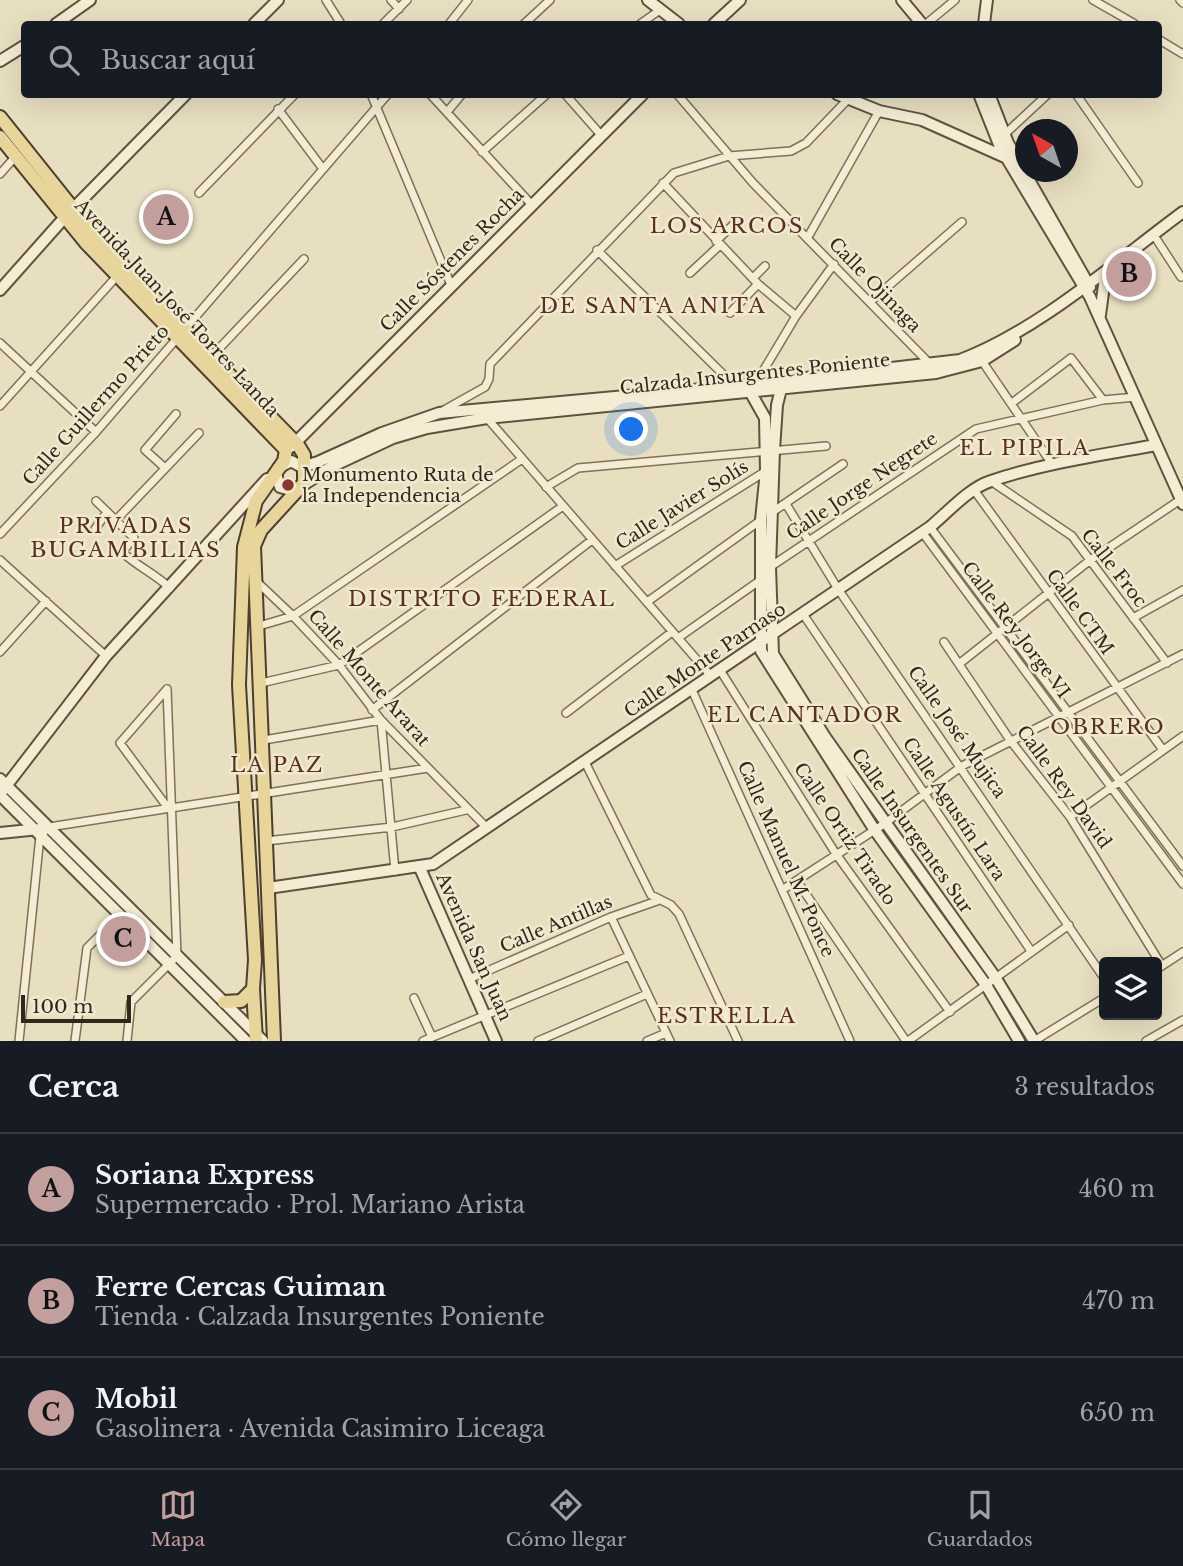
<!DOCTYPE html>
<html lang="es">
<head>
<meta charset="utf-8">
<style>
	body { margin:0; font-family:"Libre Baskerville",serif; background:#242831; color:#f1f3f6 }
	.controls { position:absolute; right:21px; bottom:21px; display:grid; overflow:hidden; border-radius:7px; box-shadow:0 7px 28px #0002 }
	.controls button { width:63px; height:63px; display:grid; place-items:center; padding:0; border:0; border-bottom:2px solid #363941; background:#171b24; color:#f1f3f6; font:35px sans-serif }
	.compass { position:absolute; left:1015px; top:119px; width:63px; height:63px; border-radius:50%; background:#171b24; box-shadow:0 7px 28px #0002; rotate:320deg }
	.scale { position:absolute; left:21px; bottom:18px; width:110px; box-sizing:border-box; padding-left:7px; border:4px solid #31281d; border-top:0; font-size:19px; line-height:24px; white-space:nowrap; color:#31281d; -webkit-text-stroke:5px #f1e9cf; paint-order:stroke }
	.you { position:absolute; left:632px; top:430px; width:24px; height:24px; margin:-18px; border:5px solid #fff; border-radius:50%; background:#1a73e8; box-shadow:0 0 0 10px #1a73e833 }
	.badge { display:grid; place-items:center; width:46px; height:46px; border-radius:50%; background:#c29e9d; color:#111; font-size:23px; font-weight:700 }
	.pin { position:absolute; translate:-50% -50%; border:4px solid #fff; box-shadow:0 2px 7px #0006 }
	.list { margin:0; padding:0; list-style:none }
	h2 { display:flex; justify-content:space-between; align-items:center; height:91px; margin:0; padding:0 28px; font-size:30px }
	h2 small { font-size:23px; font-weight:400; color:#9ea1a6 }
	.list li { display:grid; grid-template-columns:46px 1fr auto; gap:21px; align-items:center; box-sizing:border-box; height:112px; padding:0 28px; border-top:2px solid #363941 }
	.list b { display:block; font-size:26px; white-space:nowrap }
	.list p { margin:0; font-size:23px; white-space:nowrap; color:#9ea1a6 }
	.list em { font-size:23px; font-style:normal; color:#9ea1a6 }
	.icon { flex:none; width:38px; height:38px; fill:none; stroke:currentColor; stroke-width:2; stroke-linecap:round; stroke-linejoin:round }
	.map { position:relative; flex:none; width:1183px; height:1041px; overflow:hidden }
	.search { position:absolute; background:#171b24; box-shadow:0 7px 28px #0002; left:21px; right:21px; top:21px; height:77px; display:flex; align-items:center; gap:18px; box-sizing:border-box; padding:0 24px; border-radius:7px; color:#9ea1a6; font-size:26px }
	.sheet { height:427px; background:#171b24 }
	nav { display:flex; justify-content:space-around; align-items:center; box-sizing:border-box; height:98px; border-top:2px solid #363941; background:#171b24; font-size:19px; color:#9ea1a6 }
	nav a { display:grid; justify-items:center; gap:4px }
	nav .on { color:#c29e9d }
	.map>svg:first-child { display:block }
</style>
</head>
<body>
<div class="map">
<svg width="1183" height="1041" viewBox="0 0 1183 1041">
	<rect width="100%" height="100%" fill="#e8dfc1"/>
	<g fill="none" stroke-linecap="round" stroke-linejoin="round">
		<!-- street casing -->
		<g stroke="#7f715a" stroke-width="10">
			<path id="street" d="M326 0 341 24
				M391 0 399 9
				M1093 0 1135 24
				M1180 0 1183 3
				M383 24 407 0
				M449 24 468 0
				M524 24 550 0
				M640 24 660 10
				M926 24 955 0
				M1158 39 1183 54
				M371 94 451 285
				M430 94 532 205
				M565 94 601 135
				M677 94 753 183 930 364
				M1076 94 1138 183
				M278 109 323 169
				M447 112 462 94
				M1005 134 1048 94
				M482 152 547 94
				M0 174 16 156
				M663 183 758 284 796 316
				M199 193 295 94
				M808 237 879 111
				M1157 240 1181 277
				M716 241 733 225
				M597 250 735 386
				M690 273 720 245
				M753 278 765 266
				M870 302 962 222
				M730 313 758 284
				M0 343 96 432
				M212 356 304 259
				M982 361 1052 464
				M756 383 796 316 834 264
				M1012 403 1071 358 1103 400
				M0 406 118 275
				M444 410 485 387 489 379 490 364 674 173 729 156 791 151 806 143 853 94
				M487 418 711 676
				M164 467 145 450 176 414
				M991 481 1072 536 1167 663
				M546 487 578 468 826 446
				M974 490 1163 750
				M96 501 134 538 122 552C138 567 154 573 170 588
				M786 504 838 589 1104 978
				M771 513 843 464
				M116 520 199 433
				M930 527 1183 866
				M95 529 107 512
				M922 532 1183 884
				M0 534 96 432 388 94
				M0 560 106 656
				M615 566 766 471
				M770 567 976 429 1103 400 1136 397
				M255 580 293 616 339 665 381 720 487 828
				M647 602 761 520
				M803 614 1031 951
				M1133 618 1183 590
				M259 626 293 616 522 459
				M678 638 762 579
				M944 642 1010 740 1070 817 1162 966
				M0 652 46 601
				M959 664 1089 561 1183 498
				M720 670 836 854 950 1012
				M261 683 339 665 563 506
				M167 689 120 743 168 808
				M692 690 850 1041
				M372 710 592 540
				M566 713 672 632
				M264 740 381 720 395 871
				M585 762 651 895 671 905 679 914 738 1041
				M1070 817 1183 736
				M266 841 392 827 466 810
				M797 881 906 1041
				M782 890 884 824 962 766 1183 654
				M611 917 670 1041
				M1157 969 1183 952
				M469 979 611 917 657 901
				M414 998 432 1037
				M19 1041 40 836 49 827 428 768
				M75 1041 87 948 121 914
				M127 1041 131 1002 177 956 167 689
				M423 1041 629 956
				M538 1041 647 994
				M647 1041 666 1033
				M908 1041 1069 925
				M1034 1041 1104 998
				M1146 1041 1183 1020"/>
		</g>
		<!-- secondary casing -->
		<g stroke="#61523e" stroke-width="14">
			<path id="secondary" d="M648 0 679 24
				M902 0 922 24
				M56 24 90 0
				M254 24 278 0
				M714 24 740 0
				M984 24 987 0
				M0 61 24 46
				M837 94 879 111 922 120 1007 158
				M979 94 1000 147 1090 297 1183 504
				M989 94 1008 143 1090 287
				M0 290 65 217 186 94
				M1100 315 1105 278
				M748 388 765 418 766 471 761 520V651L874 829 986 985 1019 1041
				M781 389 777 405 774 450 770 567 773 654 825 737 995 977 1034 1041
				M291 447 643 94
				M278 468 291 461 302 467 318 462 382 433 439 413 746 385 960 360C1039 330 1114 263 1183 212
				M276 474 280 487 294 491 331 467 393 438 427 428 487 418 936 373 982 361 1015 340
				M0 779 263 1041
				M0 794 106 656 267 479
				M0 795 246 1041
				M0 833 39 829
				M420 868 496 1041
				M268 888 433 864 930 527C948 512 969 488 991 481 1044 463 1101 455 1156 445"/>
		</g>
		<!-- primary casing -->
		<g stroke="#4d3f2e" stroke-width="16">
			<path id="primary" d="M0 117 99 241 298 445 304 455V483L261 530 254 546 274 1041
				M0 137 86 243 286 450 284 461 256 501 244 547 239 685 255 960 253 989 256 1041
				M224 1002 241 1001 253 989"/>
		</g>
		<!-- street -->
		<use href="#street" stroke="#f4ecd3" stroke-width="7"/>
		<!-- secondary -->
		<use href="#secondary" stroke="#f4ecd3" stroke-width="10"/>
		<!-- primary -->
		<use href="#primary" stroke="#e8d59b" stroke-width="12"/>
	</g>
	<!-- markers -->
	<circle fill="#883631" stroke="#f1e9cf" stroke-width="2.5" cx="288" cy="485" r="7"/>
	<g text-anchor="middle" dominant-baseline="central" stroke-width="5" stroke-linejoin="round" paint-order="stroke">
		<!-- street labels -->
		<g font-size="18" fill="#31281d" stroke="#f1e9cf">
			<text transform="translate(452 260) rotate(-45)">Calle Sóstenes Rocha</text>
			<text transform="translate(875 285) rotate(46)">Calle Ojinaga</text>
			<text transform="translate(177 308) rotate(47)">Avenida Juan José Torres Landa</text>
			<text transform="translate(755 374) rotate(-6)">Calzada Insurgentes Poniente</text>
			<text transform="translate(96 405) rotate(-48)">Calle Guillermo Prieto</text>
			<text transform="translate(862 486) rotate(-34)">Calle Jorge Negrete</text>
			<text transform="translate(682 505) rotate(-32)">Calle Javier Solís</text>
			<text transform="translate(1114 568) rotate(52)">Calle Froc</text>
			<text transform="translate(1080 612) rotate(54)">Calle CTM</text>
			<text transform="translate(1016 630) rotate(53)">Calle Rey Jorge VI</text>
			<text transform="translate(705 660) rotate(-34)">Calle Monte Parnaso</text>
			<text transform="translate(369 678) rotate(49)">Calle Monte Ararat</text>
			<text transform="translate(957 732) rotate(55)">Calle José Mujica</text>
			<text transform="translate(1064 787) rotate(54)">Calle Rey David</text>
			<text transform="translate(954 809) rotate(56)">Calle Agustín Lara</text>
			<text transform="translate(912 831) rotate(55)">Calle Insurgentes Sur</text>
			<text transform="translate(845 834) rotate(56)">Calle Ortiz Tirado</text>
			<text transform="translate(786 859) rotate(66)">Calle Manuel M. Ponce</text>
			<text transform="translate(556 924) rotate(-23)">Calle Antillas</text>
			<text transform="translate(474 947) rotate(66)">Avenida San Juan</text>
		</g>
		<!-- poi labels -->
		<g font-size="18" fill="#31281d" stroke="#f1e9cf" text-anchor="start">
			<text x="302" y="475">Monumento Ruta de<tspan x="302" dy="21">la Independencia</tspan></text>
		</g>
		<!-- quarter labels -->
		<g font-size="21" letter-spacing="2" fill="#593021" stroke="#f1e9cf">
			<text x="727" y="226">LOS ARCOS</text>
			<text x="653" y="306">DE SANTA ANITA</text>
			<text x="1025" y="448">EL PIPILA</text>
			<text x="126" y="526">PRIVADAS<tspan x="126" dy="24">BUGAMBILIAS</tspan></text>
			<text x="482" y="599">DISTRITO FEDERAL</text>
			<text x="805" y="715">EL CANTADOR</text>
			<text x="1108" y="727">OBRERO</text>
			<text x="277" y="765">LA PAZ</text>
			<text x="727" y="1016">ESTRELLA</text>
		</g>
	</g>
</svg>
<div class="controls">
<button><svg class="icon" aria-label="layers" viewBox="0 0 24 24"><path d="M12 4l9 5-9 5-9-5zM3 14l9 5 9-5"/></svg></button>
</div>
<svg class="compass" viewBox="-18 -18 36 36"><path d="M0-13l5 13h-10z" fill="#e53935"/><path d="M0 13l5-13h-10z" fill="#9ea1a6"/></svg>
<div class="scale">100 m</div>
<div class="you"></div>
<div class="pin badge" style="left:166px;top:217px">A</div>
<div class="pin badge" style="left:1129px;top:274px">B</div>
<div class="pin badge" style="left:123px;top:939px">C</div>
<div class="search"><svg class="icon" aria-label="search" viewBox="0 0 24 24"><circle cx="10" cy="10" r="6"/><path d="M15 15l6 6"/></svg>Buscar aquí</div>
</div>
<section class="sheet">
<h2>Cerca<small>3 resultados</small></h2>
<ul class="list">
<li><span class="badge">A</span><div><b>Soriana Express</b><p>Supermercado · Prol. Mariano Arista</p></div><em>460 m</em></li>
<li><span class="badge">B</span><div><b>Ferre Cercas Guiman</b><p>Tienda · Calzada Insurgentes Poniente</p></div><em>470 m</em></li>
<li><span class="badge">C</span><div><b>Mobil</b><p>Gasolinera · Avenida Casimiro Liceaga</p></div><em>650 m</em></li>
</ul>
</section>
<nav>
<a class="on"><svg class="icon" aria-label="map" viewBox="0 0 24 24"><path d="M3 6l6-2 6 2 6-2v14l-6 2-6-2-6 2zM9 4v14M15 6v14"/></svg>Mapa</a>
<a><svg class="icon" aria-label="directions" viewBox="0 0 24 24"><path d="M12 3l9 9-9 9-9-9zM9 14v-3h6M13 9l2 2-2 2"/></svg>Cómo llegar</a>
<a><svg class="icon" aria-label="saved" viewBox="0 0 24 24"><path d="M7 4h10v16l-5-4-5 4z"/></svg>Guardados</a>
</nav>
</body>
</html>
